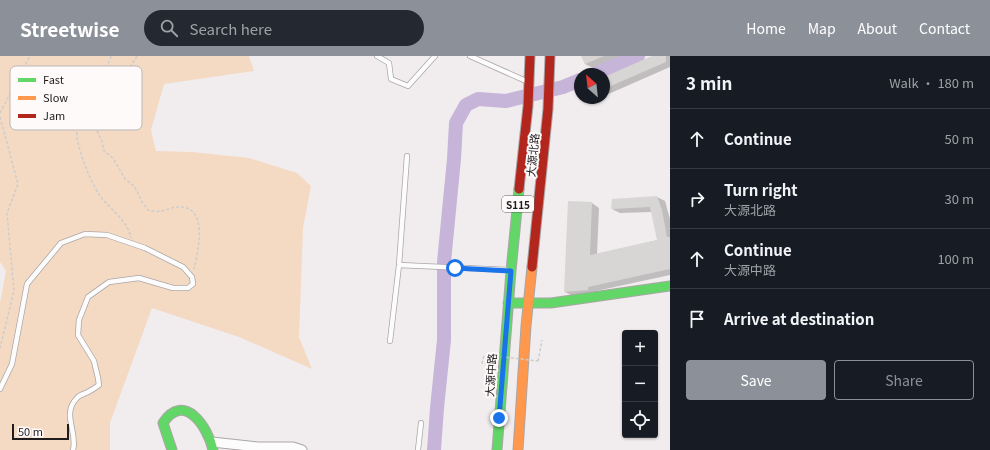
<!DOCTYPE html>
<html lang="en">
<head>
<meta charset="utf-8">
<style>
	body { margin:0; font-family:Georgia,"Noto Sans SC",serif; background:#242831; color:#f1f3f6 }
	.controls { position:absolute; right:12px; bottom:12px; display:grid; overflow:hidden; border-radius:4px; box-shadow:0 1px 3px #0004 }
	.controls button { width:36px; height:36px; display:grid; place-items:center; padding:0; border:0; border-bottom:1px solid #363941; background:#171b24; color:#f1f3f6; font:20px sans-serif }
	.compass { position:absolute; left:574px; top:12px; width:36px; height:36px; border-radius:50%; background:#171b24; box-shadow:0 1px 3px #0004; rotate:333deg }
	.scale { position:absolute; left:12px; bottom:10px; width:57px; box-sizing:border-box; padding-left:4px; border:2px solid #1f1c1d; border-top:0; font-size:11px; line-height:14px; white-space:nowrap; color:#1f1c1d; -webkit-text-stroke:3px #fefafa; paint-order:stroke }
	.stop { position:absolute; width:12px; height:12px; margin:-9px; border:3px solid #1a73e8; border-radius:50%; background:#fff }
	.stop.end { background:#1a73e8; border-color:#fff; box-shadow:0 1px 4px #0008 }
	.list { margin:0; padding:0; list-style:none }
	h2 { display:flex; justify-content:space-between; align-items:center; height:52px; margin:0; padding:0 16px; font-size:17px }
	h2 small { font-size:13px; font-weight:400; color:#9ea1a6 }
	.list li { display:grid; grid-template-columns:26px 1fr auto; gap:12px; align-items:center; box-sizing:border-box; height:60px; padding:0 16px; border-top:1px solid #363941 }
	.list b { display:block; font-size:15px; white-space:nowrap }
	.list p { margin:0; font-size:13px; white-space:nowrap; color:#9ea1a6 }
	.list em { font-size:13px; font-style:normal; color:#9ea1a6 }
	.actions { display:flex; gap:8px; padding:12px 16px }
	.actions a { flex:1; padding:9px 0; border:1px solid #8c9099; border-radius:4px; text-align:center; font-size:14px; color:#8c9099 }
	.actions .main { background:#8c9099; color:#fff }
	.icon { flex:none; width:22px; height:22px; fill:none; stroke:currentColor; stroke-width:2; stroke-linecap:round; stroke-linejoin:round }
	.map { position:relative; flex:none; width:670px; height:394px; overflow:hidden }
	header { display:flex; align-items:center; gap:24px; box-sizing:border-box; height:56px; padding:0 20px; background:#8c9099; color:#fff }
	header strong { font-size:19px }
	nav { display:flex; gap:22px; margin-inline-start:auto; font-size:14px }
	.search { width:280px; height:36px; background:#242831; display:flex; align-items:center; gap:10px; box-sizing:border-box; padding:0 14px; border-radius:22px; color:#9ea1a6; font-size:15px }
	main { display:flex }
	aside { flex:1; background:#171b24 }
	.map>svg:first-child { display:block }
</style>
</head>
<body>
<header>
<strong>Streetwise</strong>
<div class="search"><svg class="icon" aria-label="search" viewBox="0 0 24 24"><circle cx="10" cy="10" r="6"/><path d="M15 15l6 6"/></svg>Search here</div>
<nav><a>Home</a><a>Map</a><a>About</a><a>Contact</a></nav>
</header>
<main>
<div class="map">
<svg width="670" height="394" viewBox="0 0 670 394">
	<rect width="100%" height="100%" fill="#f1edee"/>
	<!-- green -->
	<path fill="#f4dac3" d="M0 0H249L254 15 164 28 151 74 156 95 192 96 249 102 297 117 311 130 303 172 299 281 312 313 239 281 152 252 110 367V394H0V247L6 215 0 206Z"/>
	<!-- shadow -->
	<path fill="#0003" d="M582 0H622L593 12 585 8Z
		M654 0H670V11L604 40V22Z
		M582 42H600L589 47Z
		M657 141 665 145 670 163V219L573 240 565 236 592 147 599 152 597 198 658 184 652 156 620 157 612 153Z"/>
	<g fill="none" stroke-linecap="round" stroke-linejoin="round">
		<!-- river -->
		<path stroke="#c6b5d9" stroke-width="14" d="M595 18 638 0
			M434 394 437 352 444 284V206L454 103 456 67 466 49 478 43 506 45 563 31 580 24"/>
	</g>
	<!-- building -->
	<path fill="#d8d5d5" d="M581 0H604L585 8Z
		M652 0H666V6L604 33V21Z
		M657 140 662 154 667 181H670V213L588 231V234L564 236 568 145 592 146 590 199 657 184 650 151 611 153 612 143Z"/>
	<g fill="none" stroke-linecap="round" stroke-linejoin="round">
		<!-- lane casing -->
		<g stroke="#aaa6a7" stroke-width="6">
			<path id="lane" d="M377 0 389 7 391 23 408 30 435 0
				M470 0 526 25
				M399 209 509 214
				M390 285 399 209 407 100
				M0 333 12 308 27 228 61 187 85 178 107 179 145 192 183 211 192 221 193 228 188 232H173L139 222 109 226 88 241 79 264 78 279 94 305 98 322 99 329C95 332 92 334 88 336 84 338 79 339 77 342 61 358 78 376 73 394
				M418 394 421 367"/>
		</g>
		<!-- street casing -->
		<g stroke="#aaa6a7" stroke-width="11">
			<path id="street" d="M212 386 258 391H293L302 394"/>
		</g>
		<!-- fast casing -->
		<g stroke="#aaa6a7" stroke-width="11">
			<path id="fast" d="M508 247H551L670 230
				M172 394 163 367C184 335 208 371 213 394
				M497 394 511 215 519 133"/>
		</g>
		<!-- slow casing -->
		<g stroke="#aaa6a7" stroke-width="11">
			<path id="slow" d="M518 394 526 270 532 211"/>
		</g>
		<!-- jam casing -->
		<g stroke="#aaa6a7" stroke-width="11">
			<path id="jam" d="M519 133 528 50 530 0
				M532 211 548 53 550 0"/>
		</g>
		<!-- path -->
		<path stroke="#cdcccc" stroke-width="1.5" stroke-dasharray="3 2" stroke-linecap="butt" d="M111 0C109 9 102 16 98 24 96 30 97 37 93 42 87 51 78 60 77 71 74 87 91 127 100 140 110 153 128 165 131 182
			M137 0 122 24 97 75 102 85 104 95 113 102 125 123 135 131 142 146 148 154C152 155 157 156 161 155 167 154 173 151 179 151 209 150 198 195 194 213
			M0 57 30 0
			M0 61 18 128 7 157 14 235 0 292
			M484 300 482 307H487L486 299
			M538 305 542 284"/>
		<!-- lane -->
		<use href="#lane" stroke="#fdfcfc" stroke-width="4.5"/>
		<!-- street -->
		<use href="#street" stroke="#fdfcfc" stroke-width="9"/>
		<!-- fast -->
		<use href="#fast" stroke="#63d668" stroke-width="9"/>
		<!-- slow -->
		<use href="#slow" stroke="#ff974d" stroke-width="9"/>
		<!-- jam -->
		<use href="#jam" stroke="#b3261e" stroke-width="9"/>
		<!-- path-bridge -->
		<path stroke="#cdcccc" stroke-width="1.5" stroke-dasharray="3 2" stroke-linecap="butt" d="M486 299 538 305"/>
	</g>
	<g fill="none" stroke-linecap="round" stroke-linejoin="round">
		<!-- route -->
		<path stroke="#1a73e8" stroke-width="5" d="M455 212 511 215 499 362"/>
	</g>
	<g text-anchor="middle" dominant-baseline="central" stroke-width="4" stroke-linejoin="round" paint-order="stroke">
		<!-- shield labels -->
		<rect fill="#fefafa" stroke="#625f5f" stroke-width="1" x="502" y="140" width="32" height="16" rx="3"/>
		<g font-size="10" font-weight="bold" fill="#1f1c1d">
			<text x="518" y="148">S115</text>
		</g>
		<!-- street labels -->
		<g font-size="11" fill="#1f1c1d" stroke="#fefafa">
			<text transform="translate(532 99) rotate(-84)">大源北路</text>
			<text transform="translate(490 319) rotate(-86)">大源中路</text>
		</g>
	</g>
	<!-- legend -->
	<rect x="10" y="10" width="132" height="64" rx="6" fill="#fefafa" stroke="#bbb7b8" stroke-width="1"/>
	<rect x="18" y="22" width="18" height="4" fill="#63d668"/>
	<rect x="18" y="40" width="18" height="4" fill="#ff974d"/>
	<rect x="18" y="58" width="18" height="4" fill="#b3261e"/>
	<g font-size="11" fill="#1f1c1d">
		<text x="43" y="28">Fast</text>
		<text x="43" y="46">Slow</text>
		<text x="43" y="64">Jam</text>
	</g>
</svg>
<div class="controls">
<button>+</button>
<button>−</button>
<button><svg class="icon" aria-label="locate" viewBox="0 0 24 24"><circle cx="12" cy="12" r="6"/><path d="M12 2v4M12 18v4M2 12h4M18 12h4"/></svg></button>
</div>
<svg class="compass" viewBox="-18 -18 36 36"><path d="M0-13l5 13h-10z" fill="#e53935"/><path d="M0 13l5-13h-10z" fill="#9ea1a6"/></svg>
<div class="scale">50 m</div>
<div class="stop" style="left:455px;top:212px"></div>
<div class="stop end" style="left:499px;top:362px"></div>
</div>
<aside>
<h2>3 min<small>Walk · 180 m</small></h2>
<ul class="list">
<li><svg class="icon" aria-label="ahead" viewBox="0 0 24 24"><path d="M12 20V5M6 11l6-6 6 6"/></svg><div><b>Continue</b></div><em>50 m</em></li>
<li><svg class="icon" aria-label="right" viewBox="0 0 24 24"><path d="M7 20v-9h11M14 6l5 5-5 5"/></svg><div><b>Turn right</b><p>大源北路</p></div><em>30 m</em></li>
<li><svg class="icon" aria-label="ahead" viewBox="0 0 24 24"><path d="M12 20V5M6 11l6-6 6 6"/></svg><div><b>Continue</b><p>大源中路</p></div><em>100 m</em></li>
<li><svg class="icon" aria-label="arrive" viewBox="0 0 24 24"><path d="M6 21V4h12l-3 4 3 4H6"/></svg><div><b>Arrive at destination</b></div></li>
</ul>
<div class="actions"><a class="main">Save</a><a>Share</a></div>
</aside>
</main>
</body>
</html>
